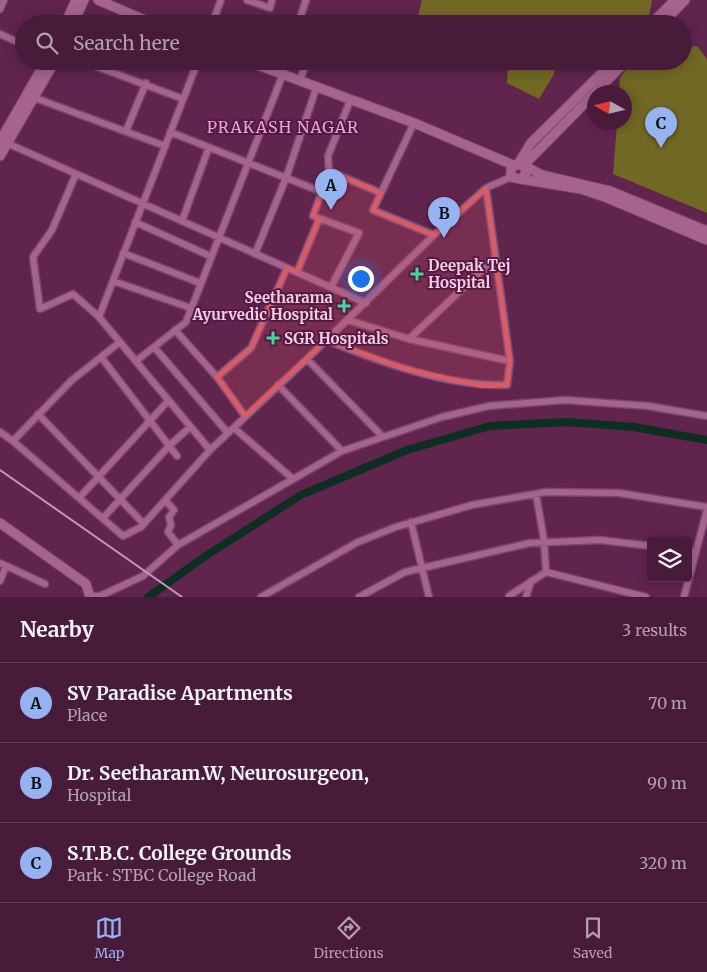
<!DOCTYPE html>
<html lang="en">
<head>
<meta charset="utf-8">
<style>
	body { margin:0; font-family:Merriweather,serif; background:#522845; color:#f1f3f6 }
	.controls { position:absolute; right:15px; bottom:15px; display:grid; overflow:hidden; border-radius:5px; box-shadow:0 2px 12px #0003 }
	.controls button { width:45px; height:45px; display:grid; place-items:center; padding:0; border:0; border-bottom:1px solid #603954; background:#481b3a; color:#f1f3f6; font:25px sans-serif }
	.compass { position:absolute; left:587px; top:85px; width:45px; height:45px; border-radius:50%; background:#481b3a; box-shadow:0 2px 12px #0003; rotate:278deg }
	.you { position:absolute; left:360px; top:278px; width:18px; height:18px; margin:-12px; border:4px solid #fff; border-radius:50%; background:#1a73e8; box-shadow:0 0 0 8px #1a73e833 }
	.badge { display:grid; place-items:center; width:32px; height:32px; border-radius:50%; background:#95b2f1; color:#111; font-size:16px; font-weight:700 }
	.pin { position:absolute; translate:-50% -41px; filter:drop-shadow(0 1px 2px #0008) }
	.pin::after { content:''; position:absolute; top:26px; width:18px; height:15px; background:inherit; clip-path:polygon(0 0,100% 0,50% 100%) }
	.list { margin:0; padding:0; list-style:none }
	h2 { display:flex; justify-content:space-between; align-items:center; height:65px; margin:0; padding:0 20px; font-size:21px }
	h2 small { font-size:16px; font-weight:400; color:#b1a1af }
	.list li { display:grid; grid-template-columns:32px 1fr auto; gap:15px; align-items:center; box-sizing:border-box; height:80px; padding:0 20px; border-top:1px solid #603954 }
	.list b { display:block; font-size:19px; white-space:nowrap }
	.list p { margin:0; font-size:16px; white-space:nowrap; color:#b1a1af }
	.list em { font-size:16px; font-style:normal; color:#b1a1af }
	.icon { flex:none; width:28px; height:28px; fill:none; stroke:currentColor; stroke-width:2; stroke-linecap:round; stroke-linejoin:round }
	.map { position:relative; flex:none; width:707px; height:597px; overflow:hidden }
	.search { position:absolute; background:#481b3a; box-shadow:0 2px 12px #0003; left:15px; right:15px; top:15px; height:55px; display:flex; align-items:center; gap:12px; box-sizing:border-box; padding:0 18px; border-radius:28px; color:#b1a1af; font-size:19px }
	.sheet { height:305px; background:#481b3a }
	nav { display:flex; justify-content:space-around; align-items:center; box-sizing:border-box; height:70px; border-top:1px solid #603954; background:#481b3a; font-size:14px; color:#b1a1af }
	nav a { display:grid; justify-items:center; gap:2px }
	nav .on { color:#95b2f1 }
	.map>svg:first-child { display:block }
</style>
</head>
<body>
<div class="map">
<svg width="707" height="597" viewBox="0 0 707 597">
	<rect width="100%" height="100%" fill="#60244d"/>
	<!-- green -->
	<path fill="#716824" d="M422 0H652L649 17 642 24H416Z
		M697 46 707 59V213L613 174 617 123 624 122V92H619L620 78 632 61H683V47Z
		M508 61H554V74L539 99 507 83Z"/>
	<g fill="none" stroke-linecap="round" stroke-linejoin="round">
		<!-- canal -->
		<path stroke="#0d2f21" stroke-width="8" d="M148 597 207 555 301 495 407 450 490 426 566 422 634 427 707 440"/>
		<!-- street casing -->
		<g stroke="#7a466a" stroke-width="9">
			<path id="street" d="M247 0 270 8 272 0
				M0 9 4 0
				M212 24 221 0
				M298 24 306 0
				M0 34 24 45
				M82 61 183 99
				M300 80 307 61
				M35 98 165 146
				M350 101 328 156 329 171 381 193
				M414 123 373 210 434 235
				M126 131 146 83
				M170 132 322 192
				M9 144 366 303
				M329 171 313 216 359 233 331 287
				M76 174 52 230 33 257 40 309 73 294 99 317 210 450
				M182 221 209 147
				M135 222 210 256
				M123 253 200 283
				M255 254 286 178 317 86
				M297 272 319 219
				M113 281 191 308
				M99 317 198 61
				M348 320 409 339 510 361
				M175 330 217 377 251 348 287 268
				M409 339 494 259
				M326 340C380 362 449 387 507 385L510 361 486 188
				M154 347 228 433
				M101 357 177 456
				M307 359 383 437
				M136 361 186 322 283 74
				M217 377 245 416
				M278 385 342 451
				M38 414 143 523
				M234 428 293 479
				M0 432 13 441 72 380 120 342
				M13 441 123 536 141 527 210 450 307 359 434 235 486 188 511 177
				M536 494 544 540 546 572
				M79 498 168 401
				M165 500 174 510 169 517 171 525 168 532 178 545
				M103 518 169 446 190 427
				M411 522 429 597
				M688 551 696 552
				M0 563 45 584
				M0 581 6 566
				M91 596H100L143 576 178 545 342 451 442 417 489 406 565 400 648 406 707 416
				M509 596 546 572 646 597
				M261 597 358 542 396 527 472 505 546 492 619 493 707 507
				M359 597 405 572 530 543 600 540 651 546
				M526 597 531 581
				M684 597 707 510"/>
		</g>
		<!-- secondary casing -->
		<g stroke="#7a466a" stroke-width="11">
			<path id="secondary" d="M98 0 154 24
				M65 24 76 0
				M73 24 84 0
				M651 24 675 0
				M662 24 685 0
				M247 61 414 123 513 165
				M596 92 626 61
				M0 141 46 61
				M0 156 55 61
				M518 164 531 143 614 61
				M523 166 594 94
				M525 168 526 173 521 179 511 177V167L521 164 542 175 610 191 707 231
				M521 179 581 189 605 197 707 240
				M0 523 86 584 90 597"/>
		</g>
		<!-- street -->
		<use href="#street" stroke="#a5638d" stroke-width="6"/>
		<!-- secondary -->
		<use href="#secondary" stroke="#a5638d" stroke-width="9"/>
		<!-- rail -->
		<path stroke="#c498b4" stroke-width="2" d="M0 470 182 597"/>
	</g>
	<!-- marked area -->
	<path fill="#de5960" fill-opacity="0.2" stroke="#de5960" stroke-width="4" stroke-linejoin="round" d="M329 171 381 193 373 210 434 235 486 188 510 361 507 385 482 386 406 369 326 340 245 416 217 377 251 348 287 268 297 272 319 219 313 216Z"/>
	<!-- markers -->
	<g fill="#4cd39a" stroke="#541942" stroke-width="2">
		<path d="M414.5 266.5h5v5h5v5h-5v5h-5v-5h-5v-5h5z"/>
		<path d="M341.5 298.5h5v5h5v5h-5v5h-5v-5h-5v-5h5z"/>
		<path d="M270.5 330.5h5v5h5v5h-5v5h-5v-5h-5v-5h5z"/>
	</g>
	<g text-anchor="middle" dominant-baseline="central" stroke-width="4" stroke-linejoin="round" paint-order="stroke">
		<!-- poi labels -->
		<g font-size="15" font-weight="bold" fill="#f1cce2" stroke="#541942" text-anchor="start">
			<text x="428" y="265">Deepak Tej<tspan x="428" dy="17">Hospital</tspan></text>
			<text x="333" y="297" text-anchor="end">Seetharama<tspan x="333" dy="17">Ayurvedic Hospital</tspan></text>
			<text x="284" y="338">SGR Hospitals</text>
		</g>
		<!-- neighbourhood labels -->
		<g font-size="16" letter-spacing="1" fill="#eca4d1" stroke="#541942">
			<text x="283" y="127">PRAKASH NAGAR</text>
		</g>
	</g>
</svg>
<div class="controls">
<button><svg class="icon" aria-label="layers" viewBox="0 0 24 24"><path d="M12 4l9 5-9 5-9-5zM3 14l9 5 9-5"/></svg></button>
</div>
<svg class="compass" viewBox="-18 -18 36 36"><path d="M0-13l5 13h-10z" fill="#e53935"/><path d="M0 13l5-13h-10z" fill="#b1a1af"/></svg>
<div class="you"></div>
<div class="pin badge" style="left:331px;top:210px">A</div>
<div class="pin badge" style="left:444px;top:238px">B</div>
<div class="pin badge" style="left:661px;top:148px">C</div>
<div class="search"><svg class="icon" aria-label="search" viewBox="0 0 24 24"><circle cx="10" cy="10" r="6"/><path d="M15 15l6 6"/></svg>Search here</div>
</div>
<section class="sheet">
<h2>Nearby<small>3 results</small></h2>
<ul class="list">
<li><span class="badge">A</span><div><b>SV Paradise Apartments</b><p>Place</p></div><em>70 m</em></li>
<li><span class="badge">B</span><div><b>Dr. Seetharam.W, Neurosurgeon,</b><p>Hospital</p></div><em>90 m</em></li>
<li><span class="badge">C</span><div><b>S.T.B.C. College Grounds</b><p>Park · STBC College Road</p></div><em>320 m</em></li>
</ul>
</section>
<nav>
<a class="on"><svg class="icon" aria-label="map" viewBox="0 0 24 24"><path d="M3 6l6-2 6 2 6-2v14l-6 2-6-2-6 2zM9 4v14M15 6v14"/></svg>Map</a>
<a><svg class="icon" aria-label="directions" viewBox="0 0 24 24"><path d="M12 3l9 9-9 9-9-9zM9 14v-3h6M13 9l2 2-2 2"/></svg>Directions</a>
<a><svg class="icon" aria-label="saved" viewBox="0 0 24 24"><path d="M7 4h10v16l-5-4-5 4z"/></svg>Saved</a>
</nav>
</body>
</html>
